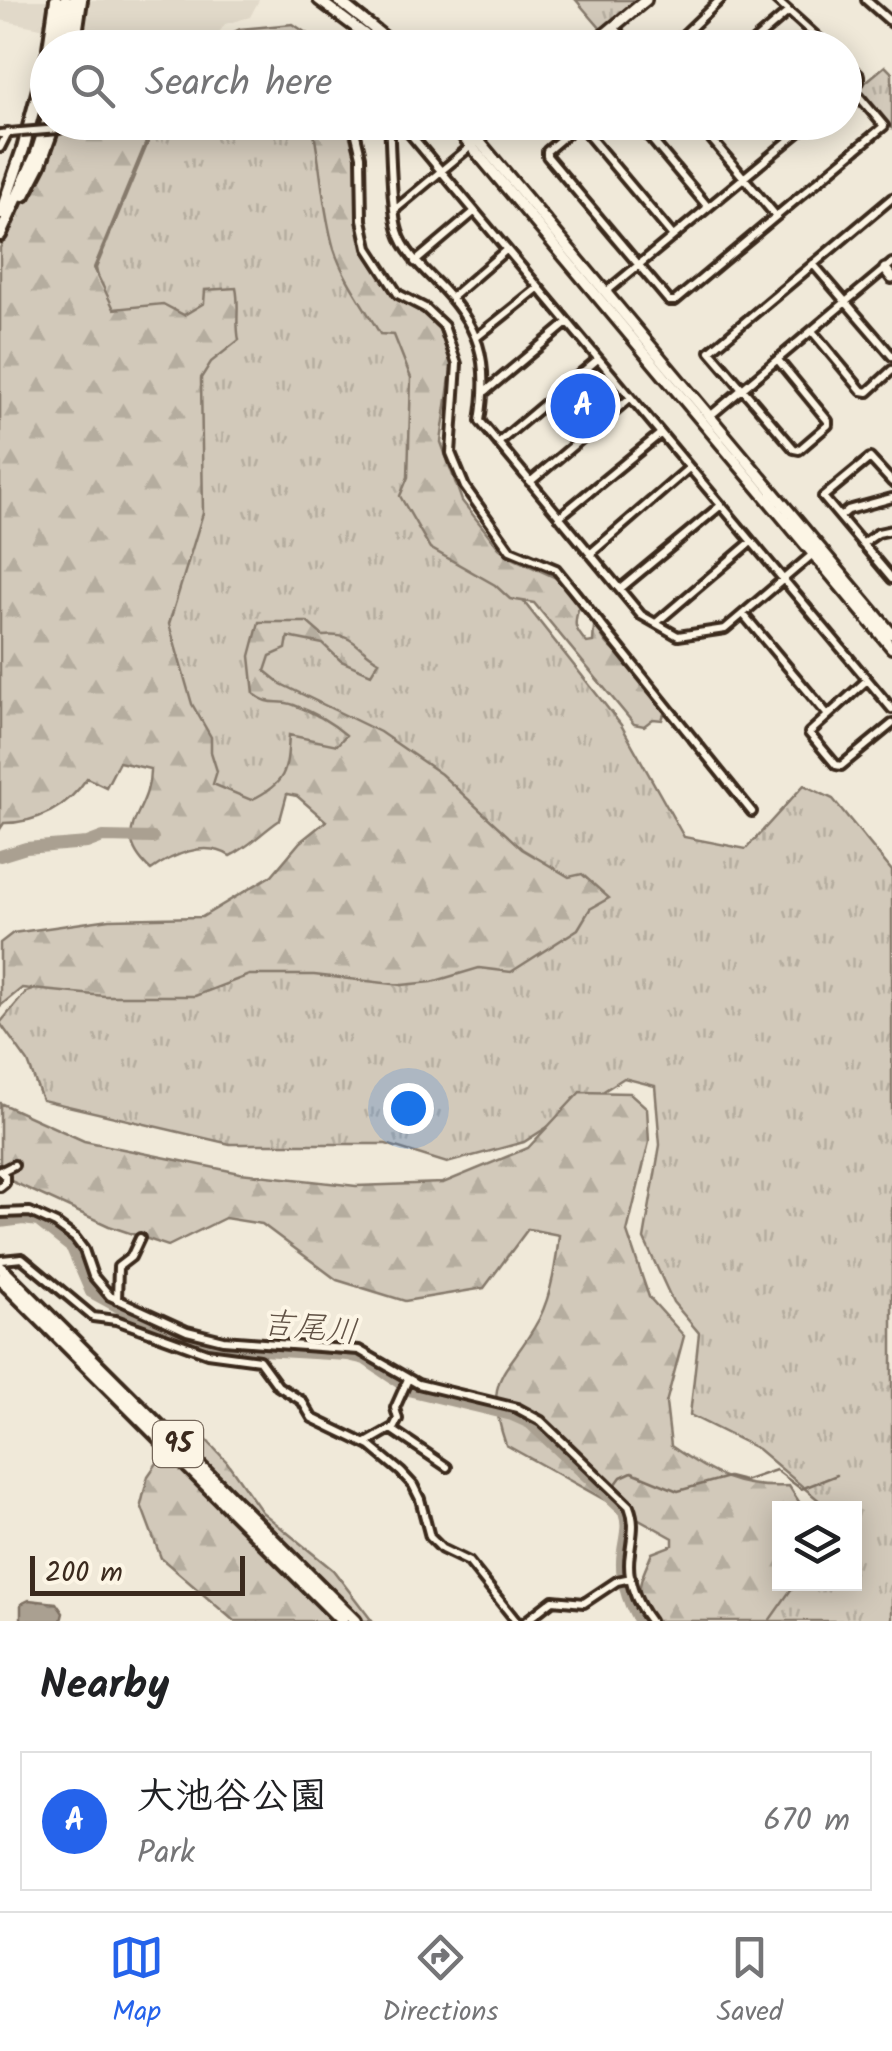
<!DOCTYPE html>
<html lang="en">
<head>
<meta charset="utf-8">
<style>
	body { margin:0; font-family:Kalam,"Klee One",sans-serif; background:#f2f2f2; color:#202124 }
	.controls { position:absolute; right:30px; bottom:30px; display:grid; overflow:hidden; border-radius:0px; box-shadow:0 5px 25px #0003 }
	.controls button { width:90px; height:90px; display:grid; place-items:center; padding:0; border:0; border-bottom:2px solid #e0e0e0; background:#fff; color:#202124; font:50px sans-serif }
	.scale { position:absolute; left:30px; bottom:25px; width:215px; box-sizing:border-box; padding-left:10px; border:5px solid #3b2a1e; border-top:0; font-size:28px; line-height:35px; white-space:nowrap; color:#3b2a1e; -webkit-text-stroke:8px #fcf5e5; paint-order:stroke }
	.you { position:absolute; left:408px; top:1108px; width:35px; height:35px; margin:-25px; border:8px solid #fff; border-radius:50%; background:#1a73e8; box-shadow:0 0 0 15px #1a73e833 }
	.badge { display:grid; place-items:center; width:65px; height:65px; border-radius:50%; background:#2563eb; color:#fff; font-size:32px; font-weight:700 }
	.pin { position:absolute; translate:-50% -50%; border:5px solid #fff; box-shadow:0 2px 10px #0006 }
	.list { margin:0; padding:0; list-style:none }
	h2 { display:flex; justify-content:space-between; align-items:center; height:130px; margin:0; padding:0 40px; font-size:42px }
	h2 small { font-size:32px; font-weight:400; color:#757577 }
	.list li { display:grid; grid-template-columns:65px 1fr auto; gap:30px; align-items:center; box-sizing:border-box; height:140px; margin:0 20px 20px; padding:0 20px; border:2px solid #e0e0e0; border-radius:0px }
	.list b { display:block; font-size:38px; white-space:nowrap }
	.list p { margin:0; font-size:32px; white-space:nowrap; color:#757577 }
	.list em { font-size:32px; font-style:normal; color:#757577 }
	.icon { flex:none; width:55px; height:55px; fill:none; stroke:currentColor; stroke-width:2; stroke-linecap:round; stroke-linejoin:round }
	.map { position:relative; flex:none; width:892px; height:1621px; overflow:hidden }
	.search { position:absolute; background:#fff; box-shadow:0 5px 25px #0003; left:30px; right:30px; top:30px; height:110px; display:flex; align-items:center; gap:25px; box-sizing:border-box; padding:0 35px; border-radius:55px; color:#757577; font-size:38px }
	.sheet { height:290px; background:#fff }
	nav { display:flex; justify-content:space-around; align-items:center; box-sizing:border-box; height:140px; border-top:2px solid #e0e0e0; background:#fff; font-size:28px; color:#757577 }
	nav a { display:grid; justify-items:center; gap:5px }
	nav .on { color:#2563eb }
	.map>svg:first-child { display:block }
</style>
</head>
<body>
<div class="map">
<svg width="892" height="1621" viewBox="0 0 892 1621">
	<defs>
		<pattern id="grass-tufts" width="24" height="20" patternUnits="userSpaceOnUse" patternTransform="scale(2.5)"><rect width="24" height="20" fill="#d2c9ba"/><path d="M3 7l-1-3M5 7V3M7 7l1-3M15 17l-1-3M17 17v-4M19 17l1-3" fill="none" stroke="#b5ad9f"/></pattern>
		<pattern id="forest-firs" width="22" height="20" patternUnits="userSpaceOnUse" patternTransform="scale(2.5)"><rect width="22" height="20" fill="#d2c9ba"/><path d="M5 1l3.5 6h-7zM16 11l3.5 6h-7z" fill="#b5ad9f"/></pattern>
		<pattern id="water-ripples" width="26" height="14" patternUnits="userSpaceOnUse" patternTransform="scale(2.5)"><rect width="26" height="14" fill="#aaa091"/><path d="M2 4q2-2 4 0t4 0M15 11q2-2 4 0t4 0" fill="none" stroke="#8c8376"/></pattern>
	</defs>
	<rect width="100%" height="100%" fill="#f0e9d9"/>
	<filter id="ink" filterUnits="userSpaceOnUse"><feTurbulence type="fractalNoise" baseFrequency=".01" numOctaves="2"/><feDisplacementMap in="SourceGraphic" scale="20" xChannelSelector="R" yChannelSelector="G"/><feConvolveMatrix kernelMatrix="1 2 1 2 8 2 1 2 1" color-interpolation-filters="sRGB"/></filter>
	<g filter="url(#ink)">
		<!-- built -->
		<path fill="#e1d9c9" d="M0 0H51L46 29 0 20Z
			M87 0H259L250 17 225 24 209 47H80Z"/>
		<!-- grass -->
		<path fill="url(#grass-tufts)" stroke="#867a6c" stroke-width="2.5" d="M576 0H636L601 29Z
			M293 24 315 39 220 45 219 40 240 29Z
			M885 66 892 73V128L860 93 861 86Z
			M156 123H315L340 231 415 372 414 463 621 725 684 837 746 849 804 785 833 799 892 871V1621H765L780 1584H854V1508H823L822 1503 758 1449 690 1415 699 1333 673 1302 644 1239 660 1145 655 1086 624 1078 524 1142 447 1163 386 1144H230L42 1100 28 1062 0 1023 26 992 291 903 365 840 301 773 224 832 181 799 112 350 96 268Z
			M595 371 622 399 569 444 545 414Z"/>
		<!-- forest -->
		<path fill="url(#forest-firs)" stroke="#867a6c" stroke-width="2.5" d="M85 123H154L94 268 114 309 163 304 184 315 204 303 205 290 236 288C240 307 235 321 239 340L211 362 201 378 203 513 169 624 192 704 211 737V752L217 771 213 784 251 800C286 783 287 772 289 735L337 745 346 735C331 722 313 712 294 705 277 699 271 707 254 694L250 656 259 622H307L323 636C356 633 354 647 379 661L371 674 341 661 323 644 288 637 286 649 270 656 265 671 281 684 380 732 441 774 522 849 569 877 582 874 609 898 590 909 578 929 511 972 479 968 432 982 402 985 314 975H249L195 996H105L22 988 0 1006V943L13 933 110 919 202 917 272 875 300 842 326 821 297 796 287 794 280 820C263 831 248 848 230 856 205 840 172 855 151 870 107 829 151 815 150 769L119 762 106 787 87 778C68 807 37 823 4 823L0 829V248L58 134 76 129Z
			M312 123H346L356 159 363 249 395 296 420 307 434 320 449 349 452 363 441 442 462 501 499 548 512 558 561 580 580 602C575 623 571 625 587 643L593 642 594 627H599C602 646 624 656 635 671 648 688 647 694 665 711L662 720 653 719 644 726 634 724 534 603 510 599 495 585 430 548 400 496 408 477 411 378 394 335 380 334C365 307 343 278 334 249 322 207 321 164 312 123Z
			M580 1092 630 1093 647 1108 649 1142 627 1232 649 1297 684 1336 666 1403 671 1446C713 1475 738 1489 789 1486L803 1508H780V1584H795L769 1621H653C631 1593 640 1583 652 1553L673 1545V1538L506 1445C481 1372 508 1377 539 1319 552 1293 556 1263 559 1235L528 1229 484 1288 405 1301 337 1280 262 1224 225 1218 168 1246 109 1226 0 1176V1103L84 1141 240 1173 356 1186 443 1183 528 1148Z
			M199 1432 227 1462 262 1512 333 1570 372 1621H234L161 1558 141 1505 148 1476 170 1444Z"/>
		<!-- water -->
		<path fill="url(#water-ripples)" stroke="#7e7163" stroke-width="2.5" d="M29 1600 56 1603 63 1613 61 1621H21V1604Z"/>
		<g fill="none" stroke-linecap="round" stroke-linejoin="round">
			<!-- stream -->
			<path stroke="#7e7163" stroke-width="2.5" d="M608 1495 621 1477 632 1472 678 1491 728 1477 744 1481 776 1470 801 1489 837 1475"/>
			<!-- river -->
			<path stroke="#aaa091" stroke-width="12" d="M0 856 26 848 87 843 103 837 153 838
				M0 1222 23 1219 38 1221 72 1248 91 1292 168 1334 211 1347 348 1355 365 1359 412 1391 512 1415 530 1423 624 1511C629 1526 625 1536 623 1551 619 1574 627 1601 639 1621"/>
			<!-- street casing -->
			<g stroke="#3b2a1e" stroke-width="14">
				<path id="street" d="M776 0 829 48
					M866 0 892 23
					M614 27 633 48
					M217 48 225 44 282 43 320 48
					M670 48 720 0
					M746 48 788 12
					M844 62 859 75V82L844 94
					M353 122 361 156 362 220 368 248 398 294 425 308 444 326 457 364 451 453 465 487 510 550 556 569 752 812
					M389 122C391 149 391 210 398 231 404 251 421 267 435 281 480 325 490 360 480 421L641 615 678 636 725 629 813 554
					M400 122 892 709
					M581 122 547 151V156L669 301H675L884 126 852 88
					M637 122 708 207
					M697 122 776 216
					M579 124 673 236
					M59 129 80 122
					M0 134 21 132
					M713 141 735 122
					M0 148 8 132
					M397 208 471 146
					M415 262 474 212
					M813 264 892 356
					M606 292 811 122
					M452 297 506 250
					M812 331 862 391 868 392 892 370
					M477 337 538 288
					M778 360 828 421V425L799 450 794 449 710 351 892 198
					M486 391 567 323
					M709 417 892 263
					M498 443 598 359
					M530 482 630 398
					M892 482 870 458 823 497 892 579
					M559 517 660 434
					M840 517 848 510 892 498
					M862 544 878 533 892 530
					M590 554 689 468
					M620 589 720 506
					M744 615 827 714
					M656 623 751 542
					M867 680 809 733 836 765 841 766 892 724
					M0 1170 5 1176V1183L0 1187
					M2 1171 14 1165
					M0 1213 30 1212 56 1224 75 1238 84 1250 93 1276 110 1296 187 1331 223 1340 359 1350 418 1384 517 1408 541 1421 629 1506C636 1524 632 1534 630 1553 626 1577 635 1602 650 1621
					M2 1260 22 1258 93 1317 116 1320 207 1353 259 1360 278 1386 302 1401 312 1418 370 1446 401 1472 413 1485 420 1499 430 1537 442 1549 469 1562 516 1621
					M117 1300 118 1267 131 1257 140 1238
					M391 1429 447 1467
					M366 1443 394 1427 398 1419 395 1408 408 1379
					M526 1621 553 1600 584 1603 617 1581 631 1578"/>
			</g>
			<!-- secondary casing -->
			<g stroke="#3b2a1e" stroke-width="16">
				<path id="secondary" d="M319 0 383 48
					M338 0 398 48
					M588 48 646 0
					M451 122 892 648
					M463 122 892 634
					M474 143 498 122
					M885 269 892 278"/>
			</g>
			<!-- primary casing -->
			<g stroke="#3b2a1e" stroke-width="18">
				<path id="primary" d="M49 48 56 0
					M58 48 65 0
					M66 48 73 0
					M74 48 81 0
					M24 195 40 164 55 122
					M1 213 23 149 48 55
					M0 235 37 153 48 119
					M0 1267 355 1621
					M0 1279 342 1621"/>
			</g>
			<!-- street -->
			<use href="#street" stroke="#fcf5e5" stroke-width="6"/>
			<!-- secondary -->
			<use href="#secondary" stroke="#fcf5e5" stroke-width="9"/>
			<!-- primary -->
			<use href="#primary" stroke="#fcf5e5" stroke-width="10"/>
			<!-- street-bridge casing -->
			<g stroke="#3b2a1e" stroke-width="14" stroke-linecap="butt">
				<path id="street-bridge" d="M21 132 59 129"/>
			</g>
			<!-- street-bridge -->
			<use href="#street-bridge" stroke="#fcf5e5" stroke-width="6"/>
		</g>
	</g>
	<g text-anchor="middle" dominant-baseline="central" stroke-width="8" stroke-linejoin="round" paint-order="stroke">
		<!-- shield labels -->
		<rect fill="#fcf5e5" stroke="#75675a" stroke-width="2.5" x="153" y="1421" width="50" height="46" rx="8"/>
		<g font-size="28" font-weight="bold" fill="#3b2a1e">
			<text x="178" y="1444">95</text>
		</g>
		<!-- water labels -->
		<g font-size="32" font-style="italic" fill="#625346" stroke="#fcf5e5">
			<text transform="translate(310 1329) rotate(6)">吉尾川</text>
		</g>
	</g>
</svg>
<div class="controls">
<button><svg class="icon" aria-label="layers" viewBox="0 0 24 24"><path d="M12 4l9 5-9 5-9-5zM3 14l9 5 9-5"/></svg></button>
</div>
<div class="scale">200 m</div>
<div class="you"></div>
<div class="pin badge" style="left:583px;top:406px">A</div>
<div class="search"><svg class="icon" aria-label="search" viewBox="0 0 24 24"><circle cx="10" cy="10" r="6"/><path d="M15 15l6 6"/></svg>Search here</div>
</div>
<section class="sheet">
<h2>Nearby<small></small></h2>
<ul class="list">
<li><span class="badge">A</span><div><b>大池谷公園</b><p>Park</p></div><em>670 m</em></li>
</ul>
</section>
<nav>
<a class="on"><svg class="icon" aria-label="map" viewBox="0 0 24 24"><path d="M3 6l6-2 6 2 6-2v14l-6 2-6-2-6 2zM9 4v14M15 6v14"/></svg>Map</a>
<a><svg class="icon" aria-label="directions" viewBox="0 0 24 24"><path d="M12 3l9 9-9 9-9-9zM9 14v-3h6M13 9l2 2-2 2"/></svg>Directions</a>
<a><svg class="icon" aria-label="saved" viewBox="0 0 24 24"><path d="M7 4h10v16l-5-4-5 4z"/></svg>Saved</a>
</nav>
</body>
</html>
